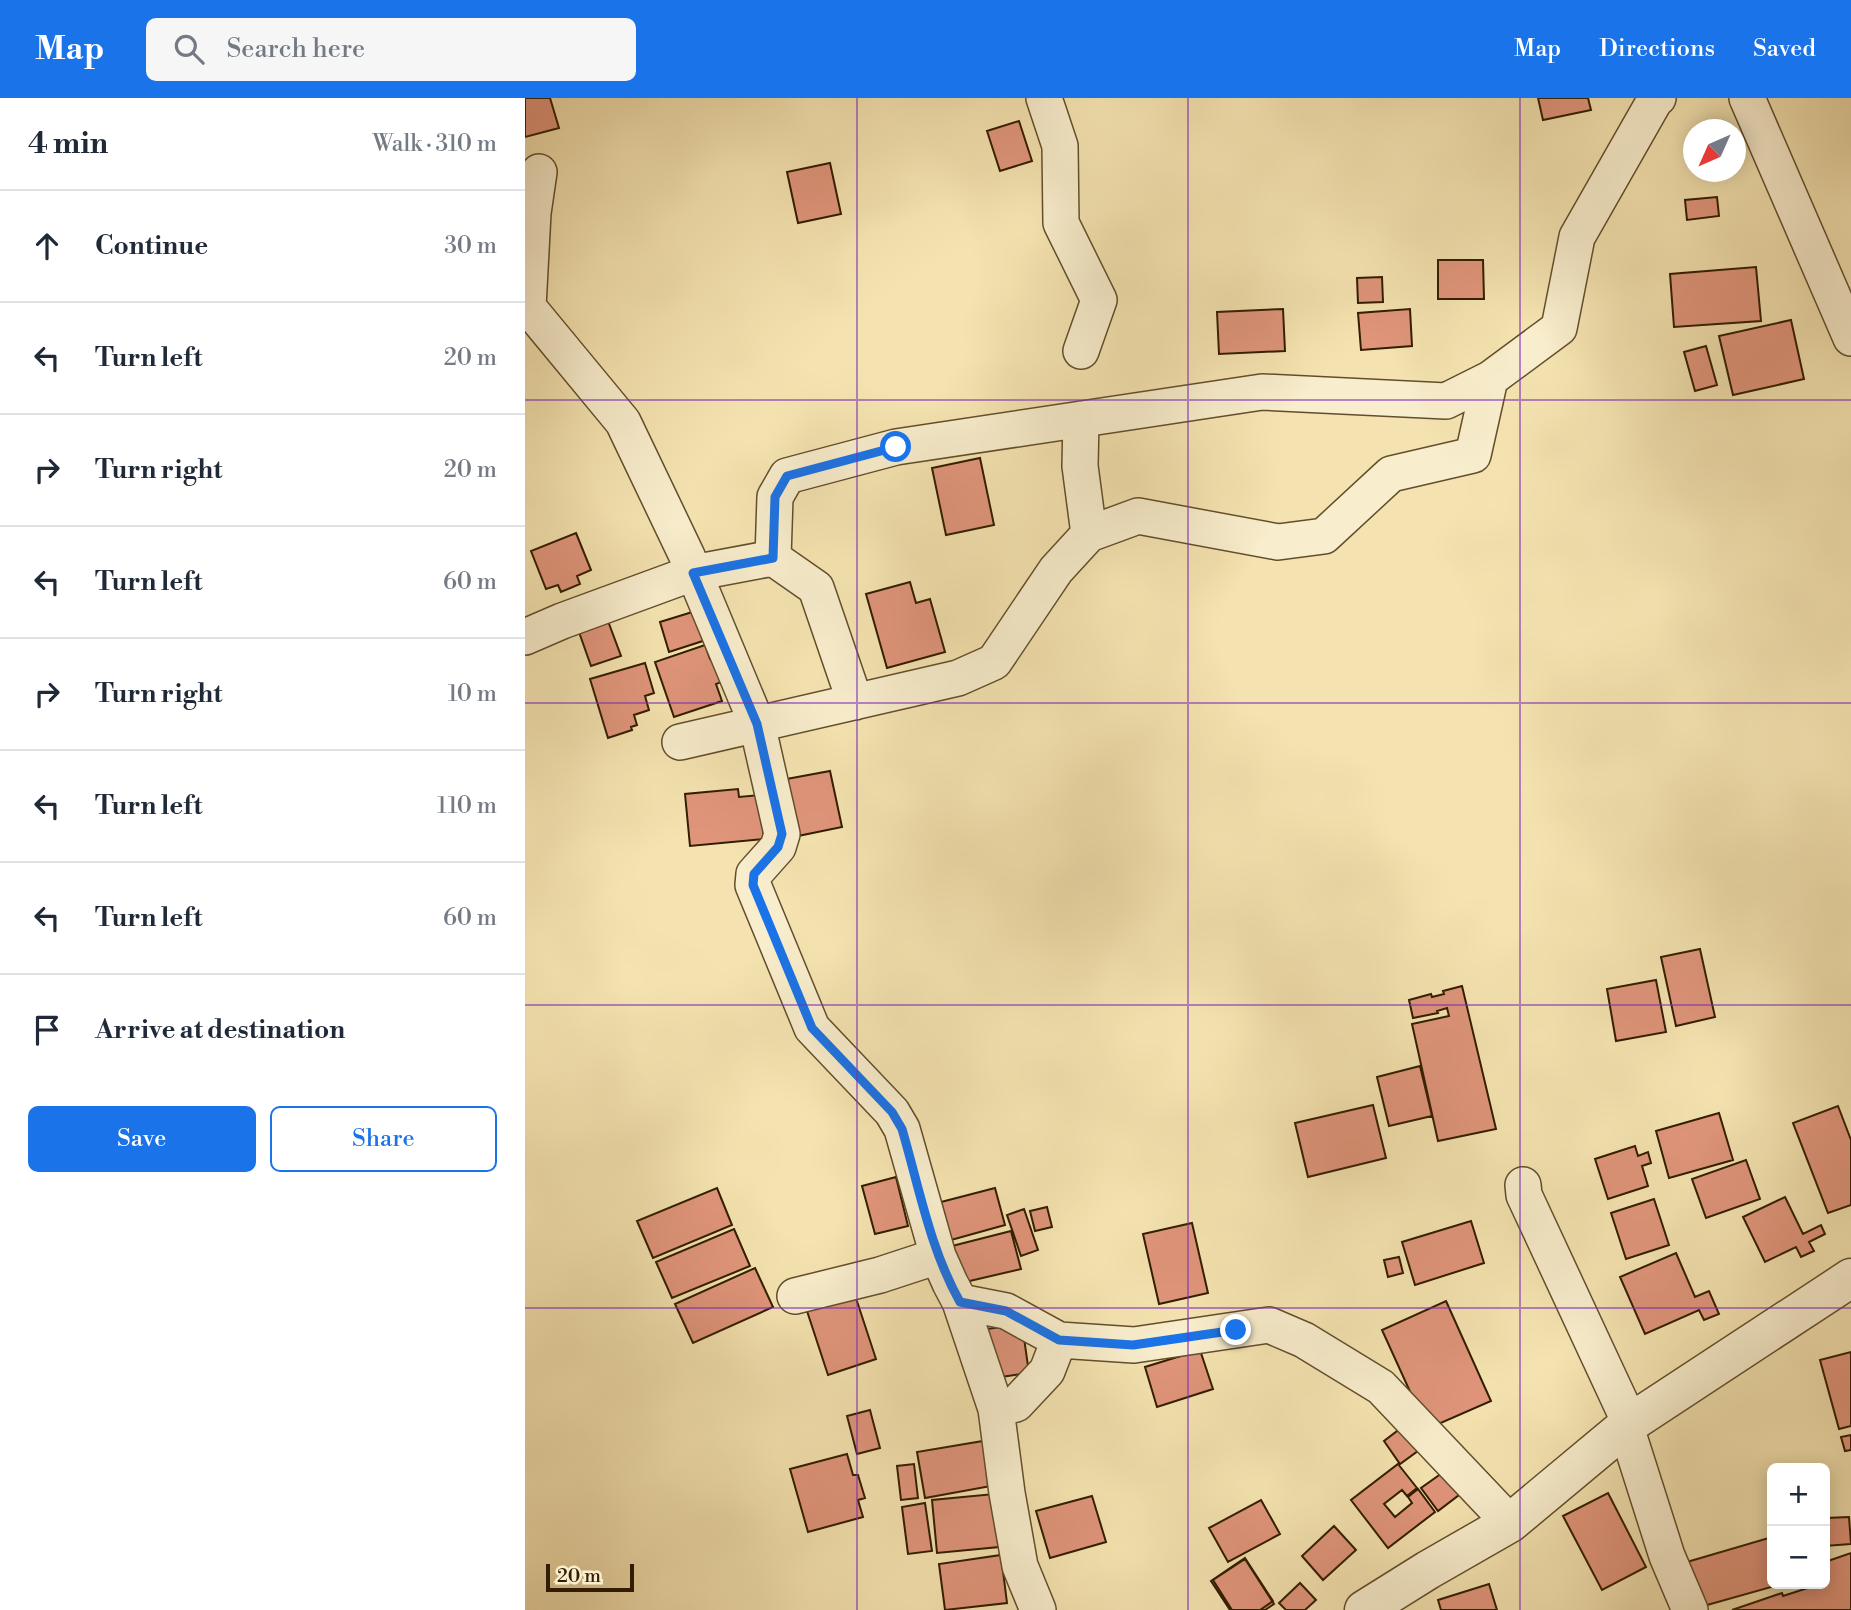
<!DOCTYPE html>
<html lang="en">
<head>
<meta charset="utf-8">
<style>
	body { margin:0; font-family:"Libre Bodoni",serif; background:#f6f6f7; color:#1f2937 }
	.controls { position:absolute; right:21px; bottom:21px; display:grid; overflow:hidden; border-radius:10px; box-shadow:0 4px 18px #0003 }
	.controls button { width:63px; height:63px; display:grid; place-items:center; padding:0; border:0; border-bottom:2px solid #e0e1e3; background:#fff; color:#1f2937; font:35px sans-serif }
	.compass { position:absolute; left:1158px; top:21px; width:63px; height:63px; border-radius:50%; background:#fff; box-shadow:0 4px 18px #0003; rotate:225deg }
	.scale { position:absolute; left:21px; bottom:18px; width:88px; box-sizing:border-box; padding-left:7px; border:4px solid #321d00; border-top:0; font-size:19px; line-height:24px; white-space:nowrap; color:#321d00; -webkit-text-stroke:5px #f8edcc; paint-order:stroke }
	.stop { position:absolute; width:21px; height:21px; margin:-16px; border:5px solid #1a73e8; border-radius:50%; background:#fff }
	.stop.end { background:#1a73e8; border-color:#fff; box-shadow:0 2px 7px #0008 }
	.list { margin:0; padding:0; list-style:none }
	h2 { display:flex; justify-content:space-between; align-items:center; height:91px; margin:0; padding:0 28px; font-size:30px }
	h2 small { font-size:23px; font-weight:400; color:#747a83 }
	.list li { display:grid; grid-template-columns:46px 1fr auto; gap:21px; align-items:center; box-sizing:border-box; height:112px; padding:0 28px; border-top:2px solid #e0e1e3 }
	.list b { display:block; font-size:26px; white-space:nowrap }
	.list em { font-size:23px; font-style:normal; color:#747a83 }
	.actions { display:flex; gap:14px; padding:21px 28px }
	.actions a { flex:1; padding:16px 0; border:2px solid #1a73e8; border-radius:10px; text-align:center; font-size:24px; color:#1a73e8 }
	.actions .main { background:#1a73e8; color:#fff }
	.icon { flex:none; width:38px; height:38px; fill:none; stroke:currentColor; stroke-width:2; stroke-linecap:round; stroke-linejoin:round }
	.map { position:relative; flex:none; width:1326px; height:1512px; overflow:hidden }
	header { display:flex; align-items:center; gap:42px; box-sizing:border-box; height:98px; padding:0 35px; background:#1a73e8; color:#fff }
	header strong { font-size:33px }
	nav { display:flex; gap:38px; margin-inline-start:auto; font-size:24px }
	.search { width:490px; height:63px; background:#f6f6f7; display:flex; align-items:center; gap:18px; box-sizing:border-box; padding:0 24px; border-radius:10px; color:#747a83; font-size:26px }
	main { display:flex }
	aside { flex:1; background:#fff }
	.map>svg:first-child { display:block }
</style>
</head>
<body>
<header>
<strong>Map</strong>
<div class="search"><svg class="icon" aria-label="search" viewBox="0 0 24 24"><circle cx="10" cy="10" r="6"/><path d="M15 15l6 6"/></svg>Search here</div>
<nav><a>Map</a><a>Directions</a><a>Saved</a></nav>
</header>
<main>
<aside>
<h2>4 min<small>Walk · 310 m</small></h2>
<ul class="list">
<li><svg class="icon" aria-label="ahead" viewBox="0 0 24 24"><path d="M12 20V5M6 11l6-6 6 6"/></svg><div><b>Continue</b></div><em>30 m</em></li>
<li><svg class="icon" aria-label="left" viewBox="0 0 24 24"><path d="M17 20v-9H6M10 6l-5 5 5 5"/></svg><div><b>Turn left</b></div><em>20 m</em></li>
<li><svg class="icon" aria-label="right" viewBox="0 0 24 24"><path d="M7 20v-9h11M14 6l5 5-5 5"/></svg><div><b>Turn right</b></div><em>20 m</em></li>
<li><svg class="icon" aria-label="left" viewBox="0 0 24 24"><path d="M17 20v-9H6M10 6l-5 5 5 5"/></svg><div><b>Turn left</b></div><em>60 m</em></li>
<li><svg class="icon" aria-label="right" viewBox="0 0 24 24"><path d="M7 20v-9h11M14 6l5 5-5 5"/></svg><div><b>Turn right</b></div><em>10 m</em></li>
<li><svg class="icon" aria-label="left" viewBox="0 0 24 24"><path d="M17 20v-9H6M10 6l-5 5 5 5"/></svg><div><b>Turn left</b></div><em>110 m</em></li>
<li><svg class="icon" aria-label="left" viewBox="0 0 24 24"><path d="M17 20v-9H6M10 6l-5 5 5 5"/></svg><div><b>Turn left</b></div><em>60 m</em></li>
<li><svg class="icon" aria-label="arrive" viewBox="0 0 24 24"><path d="M6 21V4h12l-3 4 3 4H6"/></svg><div><b>Arrive at destination</b></div></li>
</ul>
<div class="actions"><a class="main">Save</a><a>Share</a></div>
</aside>
<div class="map">
<svg width="1326" height="1512" viewBox="0 0 1326 1512">
	<rect width="100%" height="100%" fill="#f4e3b0"/>
	<filter id="stains"><feTurbulence type="fractalNoise" baseFrequency=".00286" numOctaves="4"/><feColorMatrix values="0 0 0 0 .2 0 0 0 0 .09 0 0 0 0 .02 0 0 0 .5 -.17"/></filter>
	<radialGradient id="worn" r=".72"><stop offset=".6" stop-color="#630" stop-opacity="0"/><stop offset="1" stop-color="#630" stop-opacity=".3"/></radialGradient>
	<!-- building -->
	<path fill="#e0957b" stroke="#321d00" stroke-width="2" d="M0 0H25L34 30 0 39Z
		M1013 0H1063L1066 12 1018 22Z
		M494 23 507 63 475 73 462 33Z
		M305 65 316 116 273 125 262 74Z
		M1192 99 1194 118 1162 122 1160 102Z
		M913 162H958L959 201H913Z
		M1231 169 1236 223 1149 229 1145 176Z
		M857 179 858 204 833 205 832 180Z
		M758 211 760 253 694 256 692 214Z
		M885 211 887 248 836 252 833 215Z
		M1266 222 1279 281 1208 297 1194 238Z
		M1181 248 1192 287 1170 293 1159 254Z
		M455 360 469 427 421 437 407 370Z
		M51 435 66 472 52 478 55 486 36 494 33 487 21 491 6 453Z
		M385 484 391 505 405 501 420 554 362 570 341 496Z
		M177 511 187 540 144 554 135 524Z
		M83 523 96 558 66 568 54 534Z
		M180 547 185 561 194 558 202 582 191 586 197 603 149 619 130 564Z
		M120 565 129 595 120 598 124 612 109 617 112 627 106 629 107 632 83 640 65 581Z
		M305 673 317 729 268 739 256 682Z
		M213 691 214 699 235 697 239 741 165 748 160 696Z
		M1175 851 1190 919 1151 928 1136 859Z
		M1131 882 1141 934 1091 943 1082 891Z
		M937 888 971 1031 913 1043 887 926 924 918 922 910 912 913 913 915 888 920 884 902 906 896 907 899 919 896 918 893Z
		M895 968 907 1018 864 1028 852 979Z
		M848 1007 861 1060 783 1079 770 1025Z
		M1313 1008 1326 1042V1107L1303 1115 1268 1025Z
		M1194 1015 1208 1062 1144 1080 1131 1033Z
		M1110 1048 1113 1058 1123 1054 1126 1065 1117 1068 1123 1088 1083 1101 1070 1061Z
		M1221 1062 1235 1101 1181 1120 1167 1081Z
		M371 1079 383 1128 350 1136 337 1088Z
		M192 1090 207 1127 128 1160 112 1123Z
		M470 1090 480 1127 426 1142 416 1104Z
		M1260 1099 1278 1136 1296 1127 1300 1136 1284 1144 1289 1153 1276 1159 1271 1149 1240 1164 1218 1119Z
		M1129 1101 1144 1147 1101 1161 1086 1115Z
		M522 1109 527 1129 510 1133 505 1113Z
		M499 1111 513 1152 496 1158 482 1117Z
		M946 1123 959 1165 890 1187 877 1144Z
		M667 1125 683 1195 634 1206 618 1136Z
		M209 1131 225 1168 147 1200 131 1164Z
		M486 1133 496 1171 436 1185 427 1148Z
		M1151 1155 1170 1199 1184 1193 1194 1216 1179 1222 1174 1212 1120 1236 1095 1179Z
		M874 1159 878 1175 863 1179 859 1162Z
		M230 1170 248 1209 168 1245 150 1206Z
		M328 1191 351 1261 303 1277 280 1207Z
		M921 1203 966 1303 902 1331 857 1232Z
		M497 1226 504 1275 469 1280 462 1231Z
		M675 1252 688 1291 632 1309 620 1269Z
		M1326 1254V1328L1314 1331 1295 1262Z
		M345 1312 355 1350 332 1356 322 1318Z
		M880 1327 897 1350 875 1366 859 1343Z
		M1326 1337V1352L1320 1353 1316 1339Z
		M458 1343 466 1388 400 1400 392 1354Z
		M322 1356 328 1377H333L340 1400 333 1402 338 1419 283 1434 265 1371Z
		M389 1366 393 1400 376 1402 372 1368Z
		M873 1366 892 1390 882 1398 877 1392 859 1406 870 1419 887 1405 883 1399 893 1391 910 1414 863 1450 826 1402Z
		M917 1375 934 1397 913 1413 896 1390Z
		M1083 1395 1121 1469 1077 1492 1038 1418Z
		M469 1396 474 1449 412 1455 407 1402Z
		M567 1398 581 1444 525 1460 511 1413Z
		M736 1402 755 1436 703 1464 684 1430Z
		M400 1405 407 1453 383 1456 377 1409Z
		M1324 1419 1326 1446 1300 1448V1420Z
		M809 1428 831 1452 798 1482 777 1458Z
		M1247 1439V1486H1257L1175 1509 1162 1464Z
		M1326 1455V1512H1207L1257 1495 1258 1498 1295 1486H1300V1464Z
		M476 1457 482 1505 420 1512 414 1466Z
		M720 1460 748 1503 735 1512H705L686 1483Z
		M720 1461 749 1506 740 1512H707L688 1482Z
		M775 1485 791 1502 780 1512H761L754 1505Z
		M964 1486 972 1512H916L913 1502Z"/>
	<g fill="none" stroke-linecap="round" stroke-linejoin="round">
		<!-- minor casing -->
		<g stroke="#624e2c" stroke-width="38">
			<path id="minor" d="M519 0 535 48 536 125 574 202 556 253
				M1222 0 1326 240
				M14 74 8 115 3 209 98 324 162 458 232 626 257 736 253 749 229 776 228 787 287 930 367 1014 377 1031 413 1158
				M564 436 613 418 753 444 799 438 866 376 948 357 965 281 1034 230 1052 139 1130 2 1133 0
				M248 460 291 490 330 604
				M0 539 37 523 168 475 248 460 250 399 262 378 371 349 737 294 921 303 965 281
				M155 644 433 580 469 564 531 472 564 436 555 368 556 321
				M998 1087 999 1097 1105 1325
				M270 1198 355 1177 413 1158 425 1185 435 1204 481 1213 534 1242 609 1247 744 1227 779 1242 856 1289 985 1425
				M435 1204 471 1311
				M1101 1329 1142 1458 1165 1512
				M513 1512 495 1468 482 1395 471 1311 491 1306 522 1273 534 1242"/>
		</g>
		<!-- tertiary casing -->
		<g stroke="#624e2c" stroke-width="41">
			<path id="tertiary" d="M839 1512 903 1472 985 1425 1105 1325 1326 1180"/>
		</g>
		<!-- minor -->
		<use href="#minor" stroke="#f8edcc" stroke-width="35"/>
		<!-- tertiary -->
		<use href="#tertiary" stroke="#f8edcc" stroke-width="38"/>
	</g>
	<g fill="none" stroke-linecap="round" stroke-linejoin="round">
		<!-- route -->
		<path stroke="#1a73e8" stroke-width="9" d="M371 349 262 378 250 399 248 460 168 475 232 626 257 736 253 749 229 776 228 787 287 930 367 1014 377 1031C394 1089 405 1151 435 1204L481 1213 534 1242 608 1247 711 1232"/>
	</g>
	<!-- grid -->
	<path fill="none" stroke="#7b2cbf" stroke-width="2" stroke-opacity="0.55" d="M332 0V1512M663 0V1512M995 0V1512M0 302H1326M0 605H1326M0 907H1326M0 1210H1326"/>
	<rect width="100%" height="100%" filter="url(#stains)"/>
	<rect width="100%" height="100%" fill="url(#worn)"/>
</svg>
<div class="controls">
<button>+</button>
<button>−</button>
</div>
<svg class="compass" viewBox="-18 -18 36 36"><path d="M0-13l5 13h-10z" fill="#e53935"/><path d="M0 13l5-13h-10z" fill="#747a83"/></svg>
<div class="scale">20 m</div>
<div class="stop" style="left:371px;top:349px"></div>
<div class="stop end" style="left:711px;top:1232px"></div>
</div>
</main>
</body>
</html>
